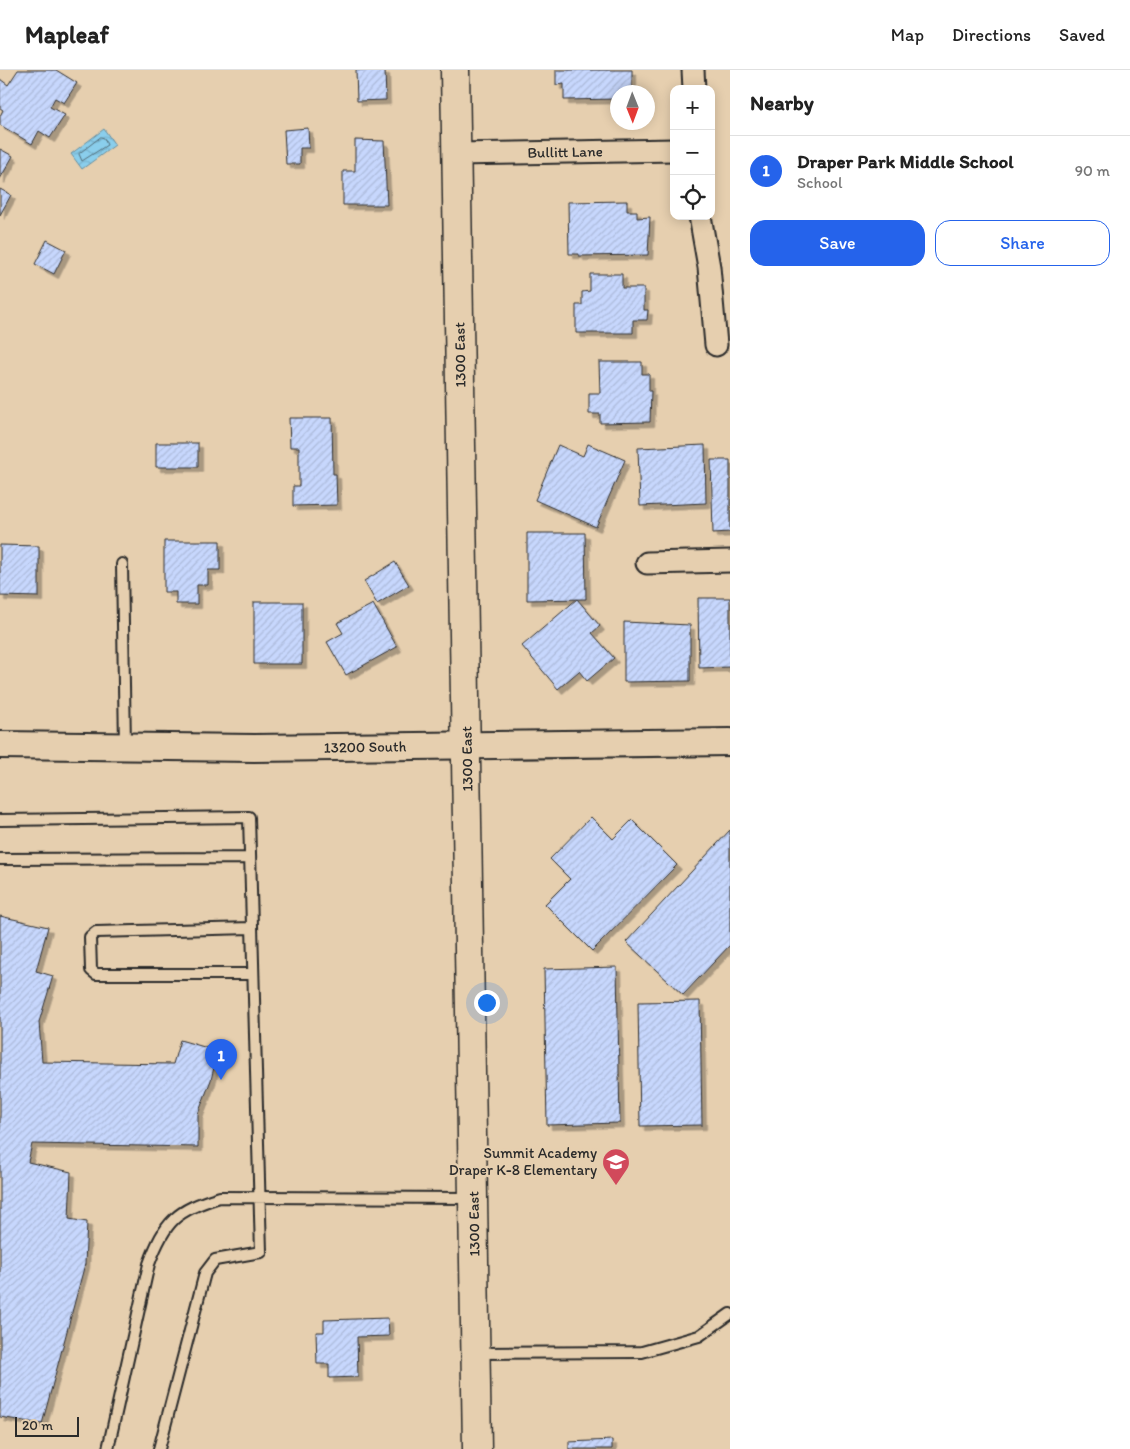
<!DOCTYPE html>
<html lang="en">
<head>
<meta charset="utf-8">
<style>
	body { margin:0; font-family:Itim,sans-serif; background:#f6f6f6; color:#222 }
	.controls { position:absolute; right:15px; top:15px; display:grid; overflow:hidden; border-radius:10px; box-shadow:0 2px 12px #0003 }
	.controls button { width:45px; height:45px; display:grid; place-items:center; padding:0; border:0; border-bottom:1px solid #e0e0e0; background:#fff; color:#222; font:25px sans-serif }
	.compass { position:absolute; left:610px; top:15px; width:45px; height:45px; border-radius:50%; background:#fff; box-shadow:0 2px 12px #0003; rotate:179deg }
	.scale { position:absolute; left:15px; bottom:12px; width:64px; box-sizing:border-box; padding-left:5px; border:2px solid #2b2b2b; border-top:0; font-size:14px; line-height:18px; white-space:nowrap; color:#2b2b2b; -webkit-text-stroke:4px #e6cfaf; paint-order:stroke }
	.you { position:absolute; left:486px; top:932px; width:18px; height:18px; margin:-12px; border:4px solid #fff; border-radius:50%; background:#1a73e8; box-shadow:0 0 0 8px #1a73e833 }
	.badge { display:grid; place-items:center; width:32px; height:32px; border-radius:50%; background:#2563eb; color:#fff; font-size:16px; font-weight:700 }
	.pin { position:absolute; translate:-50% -41px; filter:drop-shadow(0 1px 2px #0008) }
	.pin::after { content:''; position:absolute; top:26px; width:18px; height:15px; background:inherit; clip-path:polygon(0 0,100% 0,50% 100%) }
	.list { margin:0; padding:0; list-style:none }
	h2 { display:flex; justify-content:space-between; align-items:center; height:65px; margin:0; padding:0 20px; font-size:21px }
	h2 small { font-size:16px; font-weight:400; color:#767676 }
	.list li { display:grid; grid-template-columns:32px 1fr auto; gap:15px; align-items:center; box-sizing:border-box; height:70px; padding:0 20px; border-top:1px solid #e0e0e0 }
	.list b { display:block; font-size:19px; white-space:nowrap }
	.list p { margin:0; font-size:16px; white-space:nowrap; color:#767676 }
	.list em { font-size:16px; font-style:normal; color:#767676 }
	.actions { display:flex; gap:10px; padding:15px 20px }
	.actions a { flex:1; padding:11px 0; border:1px solid #2563eb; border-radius:15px; text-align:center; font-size:18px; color:#2563eb }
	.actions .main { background:#2563eb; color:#fff }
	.icon { flex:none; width:28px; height:28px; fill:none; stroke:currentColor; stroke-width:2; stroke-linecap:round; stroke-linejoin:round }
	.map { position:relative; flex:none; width:730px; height:1379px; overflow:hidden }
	header { display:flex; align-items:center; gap:30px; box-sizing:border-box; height:70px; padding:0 25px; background:#fff; border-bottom:1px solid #e0e0e0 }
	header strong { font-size:24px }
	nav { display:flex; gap:28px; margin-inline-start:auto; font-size:18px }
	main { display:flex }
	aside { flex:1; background:#fff }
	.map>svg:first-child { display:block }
</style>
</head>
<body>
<header>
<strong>Mapleaf</strong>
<nav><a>Map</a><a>Directions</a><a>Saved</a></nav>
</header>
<main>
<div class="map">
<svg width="730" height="1379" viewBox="0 0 730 1379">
	<defs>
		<pattern id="water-waves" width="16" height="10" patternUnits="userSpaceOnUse" patternTransform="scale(1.25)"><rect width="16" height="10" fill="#8aceec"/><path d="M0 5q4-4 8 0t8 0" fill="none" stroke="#77b1cb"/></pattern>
		<pattern id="building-hatch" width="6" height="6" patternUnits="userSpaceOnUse" patternTransform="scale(1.25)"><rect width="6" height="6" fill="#c7d7fd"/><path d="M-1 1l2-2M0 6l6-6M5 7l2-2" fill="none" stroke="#abb9d9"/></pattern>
		<filter id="shadow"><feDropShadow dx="4.5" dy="4.5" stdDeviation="0" flood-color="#0004"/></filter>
	</defs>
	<rect width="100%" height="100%" fill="#e6cfaf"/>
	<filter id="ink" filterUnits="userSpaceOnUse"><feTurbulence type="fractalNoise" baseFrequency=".02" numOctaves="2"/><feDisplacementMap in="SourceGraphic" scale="10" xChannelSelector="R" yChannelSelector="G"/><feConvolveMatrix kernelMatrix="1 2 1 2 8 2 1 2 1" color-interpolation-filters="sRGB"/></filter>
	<g filter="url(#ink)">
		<!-- water -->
		<path fill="url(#water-waves)" stroke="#648d9f" d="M104 59 115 75 82 99 71 84Z"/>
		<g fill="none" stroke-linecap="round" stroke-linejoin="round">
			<!-- shore -->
			<path stroke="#516c78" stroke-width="1" d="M101 67 104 68 107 75 82 91 79 84Z"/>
		</g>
		<!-- building -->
		<path fill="url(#building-hatch)" stroke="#2b2b2b" filter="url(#shadow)" d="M18 0H56L77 13 64 33 55 28 50 37 65 45 50 68 39 61 32 74 0 55V46L3 40 0 38V9L8 15Z
			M356 0H385L386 30 357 31Z
			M556 0H632V22H618V29L564 30V14L556 15Z
			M308 58 309 78H300V94H286L284 60Z
			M355 70 384 71 387 135H343V101H355Z
			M0 79 13 86 0 109Z
			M0 119 11 125 0 145Z
			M627 131V141H637V148L650 147 648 185 579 186V184H569L568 132Z
			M47 170 66 180 54 204 35 194Z
			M590 204H622V218H644V240H648L647 250H633V263H576V235H582V222L590 221Z
			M599 292H642V304H649V321H651L650 352 600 353V344H589V323H600Z
			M289 348H332L333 404H336L337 435 293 436V416H299V377H290Z
			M156 373H198V397H156Z
			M588 374 625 390 596 457 535 430 558 375 583 386Z
			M705 375 706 433 640 436 638 378Z
			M711 390H730V462L713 463Z
			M527 463H585L586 529 527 530Z
			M164 471H220V500H208V515H197V534H176V522H164Z
			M0 475 39 476V527L0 526Z
			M395 492 409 515 377 534 364 511Z
			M698 528H730V597L699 598Z
			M577 529 600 556 592 563 614 588 587 611 579 601 558 619 522 576Z
			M254 532H302V594H254Z
			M373 534 397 577 346 605 327 572 343 563 337 553Z
			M624 552 690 555V611L624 612Z
			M591 747 613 769 632 750 677 795 592 881 545 834 570 809 550 789Z
			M730 760V875L683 925 626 872Z
			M0 846 48 857 36 901 53 906 39 952 42 992 173 994 180 970 218 981 211 1010 198 1044V1077L32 1074 28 1092 71 1102 69 1149 87 1152 85 1194 42 1354 0 1347Z
			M617 897 620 1053 547 1055 544 899Z
			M700 931 702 1055 640 1056 638 932Z
			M388 1248 389 1266 357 1267 358 1307 329 1308V1294H317L316 1262H324V1250Z
			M612 1370V1379H569V1372Z"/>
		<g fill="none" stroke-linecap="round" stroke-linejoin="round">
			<!-- service casing -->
			<g stroke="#2b2b2b" stroke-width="14">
				<path id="service" d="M122 494 125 675
					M0 750 249 747 261 1182 215 1190 205 1203 159 1379
					M0 789 250 788
					M252 858 96 862 90 867 91 900 96 904H253
					M478 1283 642 1282 699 1266 730 1244
					M108 1379 149 1194C165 1151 176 1140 220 1127L473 1128"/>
			</g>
			<!-- minor casing -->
			<g stroke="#2b2b2b" stroke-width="25">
				<path id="minor" d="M693 0 694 19
					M456 84 674 80
					M700 146 709 197 716 275
					M647 493 730 491"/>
			</g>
			<!-- tertiary casing -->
			<g stroke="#2b2b2b" stroke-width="30">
				<path id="tertiary" d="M0 675 254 678 730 672"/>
			</g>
			<!-- secondary casing -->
			<g stroke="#2b2b2b" stroke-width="31">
				<path id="secondary" d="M455 0 477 1379"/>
			</g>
			<!-- service -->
			<use href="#service" stroke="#e6cfaf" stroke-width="10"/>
			<!-- minor -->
			<use href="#minor" stroke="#e6cfaf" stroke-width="21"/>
			<!-- tertiary -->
			<use href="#tertiary" stroke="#e6cfaf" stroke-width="26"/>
			<!-- secondary -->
			<use href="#secondary" stroke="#e6cfaf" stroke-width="28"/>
		</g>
	</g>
	<!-- icons -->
	<defs>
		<g id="school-pin" transform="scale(1.4375)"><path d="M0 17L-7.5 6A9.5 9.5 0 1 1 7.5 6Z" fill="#d1495b" stroke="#e6cfaf"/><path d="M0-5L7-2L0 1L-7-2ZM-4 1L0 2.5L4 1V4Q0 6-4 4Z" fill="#fff"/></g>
	</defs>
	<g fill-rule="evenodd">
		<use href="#school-pin" x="616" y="1092"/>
	</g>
	<g text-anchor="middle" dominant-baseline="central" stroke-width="5" stroke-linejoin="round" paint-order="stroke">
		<!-- street labels -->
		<g font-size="15" fill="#2b2b2b" stroke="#e6cfaf">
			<text transform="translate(565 82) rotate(-1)">Bullitt Lane</text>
			<text transform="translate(460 285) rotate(-91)">1300 East</text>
			<text transform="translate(365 677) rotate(-1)">13200 South</text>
			<text transform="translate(467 689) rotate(-91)">1300 East</text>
			<text transform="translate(474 1154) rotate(-91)">1300 East</text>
		</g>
		<!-- poi labels -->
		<g font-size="15" fill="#2b2b2b" stroke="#e6cfaf" text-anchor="end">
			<text x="597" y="1083">Summit Academy<tspan x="597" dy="17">Draper K-8 Elementary</tspan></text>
		</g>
	</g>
</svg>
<div class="controls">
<button>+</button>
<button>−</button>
<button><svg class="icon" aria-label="locate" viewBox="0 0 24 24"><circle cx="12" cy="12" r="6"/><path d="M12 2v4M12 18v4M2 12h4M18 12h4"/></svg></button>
</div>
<svg class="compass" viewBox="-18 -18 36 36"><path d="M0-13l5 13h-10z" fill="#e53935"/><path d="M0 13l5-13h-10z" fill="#767676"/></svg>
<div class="scale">20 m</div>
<div class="you"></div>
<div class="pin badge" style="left:221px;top:1010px">1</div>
</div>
<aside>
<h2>Nearby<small></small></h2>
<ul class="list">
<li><span class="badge">1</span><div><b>Draper Park Middle School</b><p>School</p></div><em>90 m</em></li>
</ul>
<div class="actions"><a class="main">Save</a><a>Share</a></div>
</aside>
</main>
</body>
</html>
